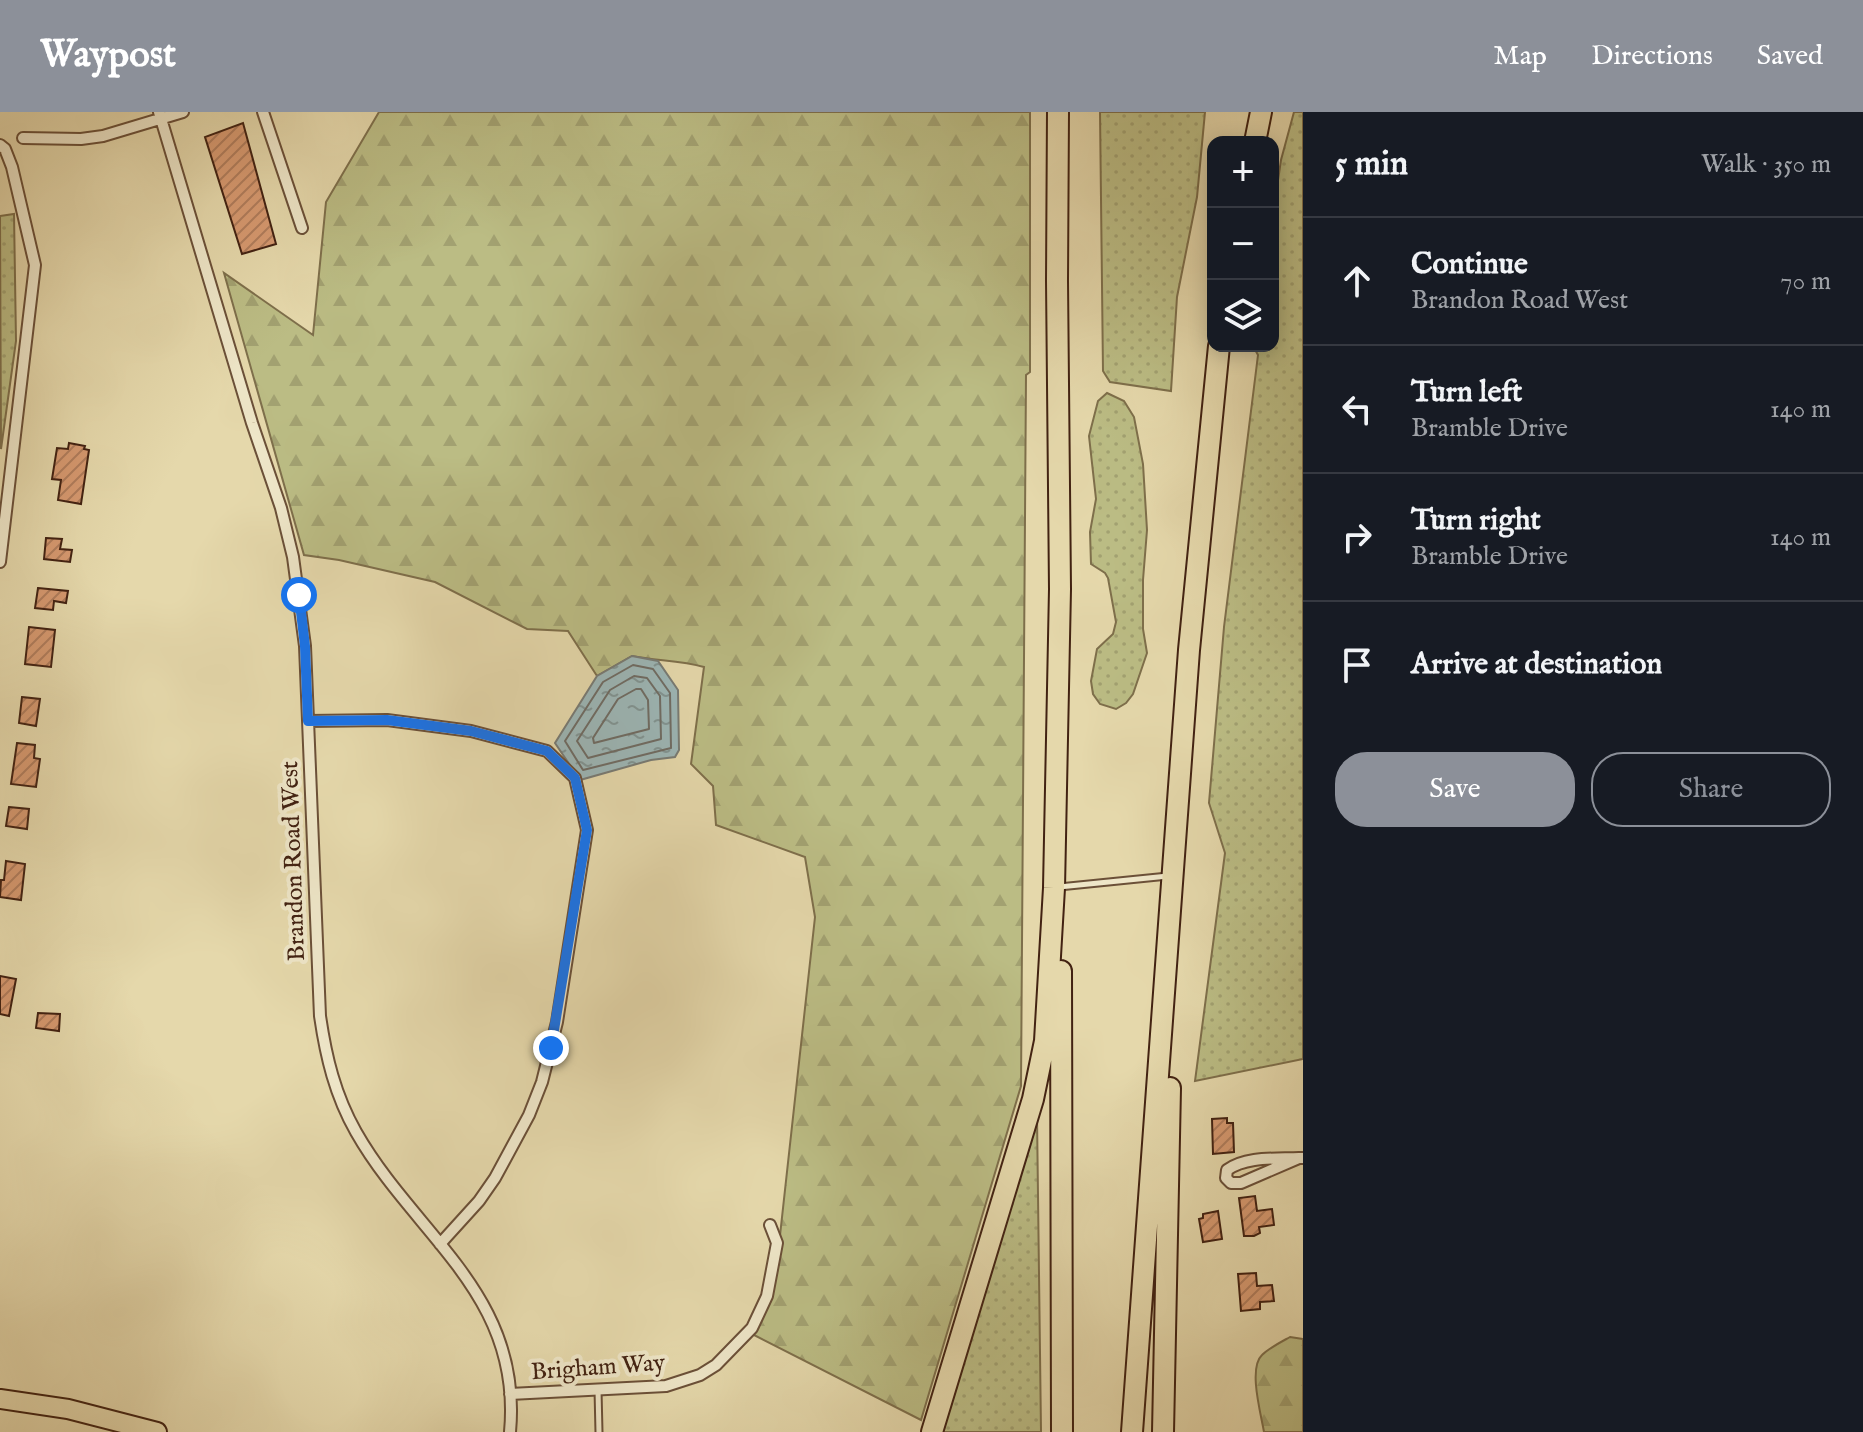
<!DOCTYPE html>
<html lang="en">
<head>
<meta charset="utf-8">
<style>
	body { margin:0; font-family:"IM FELL English",serif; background:#20242c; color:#f1f3f6 }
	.controls { position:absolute; right:24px; top:24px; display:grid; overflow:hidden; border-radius:16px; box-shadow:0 4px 20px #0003 }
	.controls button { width:72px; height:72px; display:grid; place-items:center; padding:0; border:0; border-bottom:2px solid #363941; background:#171b24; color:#f1f3f6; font:40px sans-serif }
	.stop { position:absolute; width:24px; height:24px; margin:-18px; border:6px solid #1a73e8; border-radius:50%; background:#fff }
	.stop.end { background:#1a73e8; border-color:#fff; box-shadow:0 2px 8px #0008 }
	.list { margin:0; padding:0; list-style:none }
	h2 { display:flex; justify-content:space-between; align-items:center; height:104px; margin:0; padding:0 32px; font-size:34px }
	h2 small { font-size:26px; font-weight:400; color:#9ea1a6 }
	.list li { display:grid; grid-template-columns:52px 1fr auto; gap:24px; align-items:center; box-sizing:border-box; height:128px; padding:0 32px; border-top:2px solid #363941 }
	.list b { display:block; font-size:30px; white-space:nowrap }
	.list p { margin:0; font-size:26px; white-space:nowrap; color:#9ea1a6 }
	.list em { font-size:26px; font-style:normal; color:#9ea1a6 }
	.actions { display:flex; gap:16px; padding:24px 32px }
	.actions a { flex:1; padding:18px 0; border:2px solid #8c9099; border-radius:32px; text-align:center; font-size:28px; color:#8c9099 }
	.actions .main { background:#8c9099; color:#fff }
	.icon { flex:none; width:44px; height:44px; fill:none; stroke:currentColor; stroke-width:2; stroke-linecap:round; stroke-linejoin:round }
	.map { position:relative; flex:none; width:1303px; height:1320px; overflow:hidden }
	header { display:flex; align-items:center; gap:48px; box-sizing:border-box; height:112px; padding:0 40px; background:#8c9099; color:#fff }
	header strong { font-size:38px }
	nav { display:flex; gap:44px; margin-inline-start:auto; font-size:28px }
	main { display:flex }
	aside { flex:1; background:#171b24 }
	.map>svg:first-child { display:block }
</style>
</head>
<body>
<header>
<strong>Waypost</strong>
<nav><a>Map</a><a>Directions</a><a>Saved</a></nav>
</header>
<main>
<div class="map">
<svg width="1303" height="1320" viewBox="0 0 1303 1320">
	<defs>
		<pattern id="grass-dots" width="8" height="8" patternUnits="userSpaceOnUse" patternTransform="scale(2)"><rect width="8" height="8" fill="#bbbc84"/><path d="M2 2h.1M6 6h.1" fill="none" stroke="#a2a171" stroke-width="1.8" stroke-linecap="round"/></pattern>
		<pattern id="forest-firs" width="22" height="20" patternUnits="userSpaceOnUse" patternTransform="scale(2)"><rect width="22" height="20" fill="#bbbc84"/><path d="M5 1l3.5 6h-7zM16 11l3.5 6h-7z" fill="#a2a171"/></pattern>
		<pattern id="water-ripples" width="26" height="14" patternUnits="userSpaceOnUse" patternTransform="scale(2)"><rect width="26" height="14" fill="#9cb6b6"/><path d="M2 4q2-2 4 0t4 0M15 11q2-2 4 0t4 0" fill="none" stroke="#819493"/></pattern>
		<pattern id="building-hatch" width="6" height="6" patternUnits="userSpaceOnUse" patternTransform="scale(2)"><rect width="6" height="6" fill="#d69970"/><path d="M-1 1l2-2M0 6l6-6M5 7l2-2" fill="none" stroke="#af7c5b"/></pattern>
	</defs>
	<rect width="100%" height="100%" fill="#e5d8ab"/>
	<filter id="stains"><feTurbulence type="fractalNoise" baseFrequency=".0025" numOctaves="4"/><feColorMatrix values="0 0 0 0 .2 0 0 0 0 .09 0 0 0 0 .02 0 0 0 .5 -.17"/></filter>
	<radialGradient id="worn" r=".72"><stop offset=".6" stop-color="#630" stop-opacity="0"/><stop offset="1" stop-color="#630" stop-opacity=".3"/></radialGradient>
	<!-- grass -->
	<path fill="url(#grass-dots)" stroke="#7e6f4b" stroke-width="2" d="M1100 0H1205L1197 85 1177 185 1171 279 1110 270 1103 259Z
		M1294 0H1303V947L1195 969 1225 741 1209 691 1224 515 1258 243 1253 234H1273V102L1281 48Z
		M14 102 16 229 1 337 0 104Z
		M1107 281 1124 289 1134 305 1143 352 1147 418 1143 468V517L1147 541 1133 582 1126 591 1116 597 1100 592 1093 582 1091 569 1097 537 1113 522 1116 510 1108 466 1105 461 1091 452 1090 420 1096 387 1089 324 1098 289Z
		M1037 1004 1041 1320H942Z"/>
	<!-- forest -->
	<path fill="url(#forest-firs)" stroke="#7e6f4b" stroke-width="2" d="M379 0H1030V260L1026 263 1021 974 921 1308 752 1222 775 1169 815 805 805 745 716 713 713 674 691 652 704 555C680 548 657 549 632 544L597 564 568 519 527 517 435 470 339 448 304 443 224 161 313 223 326 90Z
		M1290 1225 1303 1227V1320H1264C1261 1302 1248 1256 1262 1243 1269 1236 1281 1230 1290 1225Z"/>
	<!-- water -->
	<path fill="url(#water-ripples)" stroke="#787b74" stroke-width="2" d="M632 544 658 549 678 578 679 638 675 645 651 648 580 668 555 631 597 564Z"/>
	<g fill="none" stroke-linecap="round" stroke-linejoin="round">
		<!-- shore -->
		<path stroke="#6f6c64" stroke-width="2" d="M633 553 653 557 670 581 671 636 583 658 565 629 603 570Z
			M634 564 647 566 660 584 661 627 588 646 577 629 610 578Z
			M636 577H641L648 588 649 617 594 631 593 626 618 587Z"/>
	</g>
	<!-- building -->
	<path fill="url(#building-hatch)" stroke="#422212" stroke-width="2" d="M243 11 276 132 242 142 205 25Z
		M69 331 85 334 84 337 89 338 81 392 58 388 61 368 52 367 57 336 68 337Z
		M46 426 62 427 60 437 72 438 70 450 44 447Z
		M38 476 68 479 66 491 54 489 53 498 35 496Z
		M29 515 55 518 51 555 25 552Z
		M22 585 40 587 36 614 19 611Z
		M17 631 35 633 34 646 40 647 36 675 11 672Z
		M9 695 29 697 27 717 6 714Z
		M6 749 25 752 21 788 0 785 1 768H4Z
		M0 864 16 867 9 904 0 902Z
		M38 901 60 902 59 919 36 916Z
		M1227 1006V1011H1233L1234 1040 1213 1042 1212 1007Z
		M1255 1084 1257 1099 1272 1097 1274 1113 1259 1115 1260 1121 1254 1124H1244L1239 1086Z
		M1218 1099 1222 1127 1203 1130 1199 1107 1203 1106V1102Z
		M1256 1161 1257 1174 1272 1173 1274 1189 1260 1190V1197L1241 1199 1238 1162Z"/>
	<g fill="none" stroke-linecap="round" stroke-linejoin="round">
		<!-- service casing -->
		<g stroke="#6b5038" stroke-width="9">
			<path id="service" d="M1059 775 1168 764
				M598 1278 599 1320"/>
		</g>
		<!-- minor casing -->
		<g stroke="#6b5038" stroke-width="14">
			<path id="minor" d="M159 0 252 311 281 396 293 445 305 534 320 904C326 945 335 983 356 1020 415 1124 523 1182 510 1320
				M263 0 302 116
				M23 26 81 27 103 24 183 0
				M0 33 5 37 12 55 35 153 0 450
				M308 609 387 608 471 619 547 639 575 666 587 718 557 910 542 970 529 1003 495 1066 479 1089 440 1132
				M1299 1046 1241 1071H1231L1226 1066 1227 1058C1246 1044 1276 1047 1299 1046H1303
				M510 1282 666 1274 700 1263 716 1253 752 1216 767 1184 777 1131 770 1113"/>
		</g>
		<!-- trunk casing -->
		<g stroke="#422212" stroke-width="22">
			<path id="trunk" d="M0 1287 68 1297 157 1320"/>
		</g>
		<!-- motorway casing -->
		<g stroke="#422212" stroke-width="24">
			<path id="motorway" d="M1255 30 1261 0
				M1061 859 1062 1320
				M932 1320 1033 987 1045 929 1054 776 1060 477 1057 169 1058 0
				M1132 1320 1189 538 1219 234
				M1163 1320 1170 976"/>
		</g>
		<!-- service -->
		<use href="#service" stroke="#eee6c8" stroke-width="5"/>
		<!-- minor -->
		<use href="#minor" stroke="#eee6c8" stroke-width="10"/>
		<!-- trunk -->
		<use href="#trunk" stroke="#e5d8ab" stroke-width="18"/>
		<!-- motorway -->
		<use href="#motorway" stroke="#e5d8ab" stroke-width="20"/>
	</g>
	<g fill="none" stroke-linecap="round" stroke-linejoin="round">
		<!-- route -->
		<path stroke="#1a73e8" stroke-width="10" d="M299 483 305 534 308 609 387 608 471 619 547 639 575 666 587 718 551 936"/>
	</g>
	<g text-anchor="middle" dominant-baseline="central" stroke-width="8" stroke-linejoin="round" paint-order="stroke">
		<!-- street labels -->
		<g font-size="24" fill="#422212" stroke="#eee6c8">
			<text transform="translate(294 749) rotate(-92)">Brandon Road West</text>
			<text transform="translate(598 1256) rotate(-4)">Brigham Way</text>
		</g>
	</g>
	<rect width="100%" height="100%" filter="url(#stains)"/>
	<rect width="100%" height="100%" fill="url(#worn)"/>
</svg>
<div class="controls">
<button>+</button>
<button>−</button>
<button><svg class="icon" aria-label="layers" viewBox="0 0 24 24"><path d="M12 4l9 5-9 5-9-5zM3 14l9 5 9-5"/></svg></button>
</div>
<div class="stop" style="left:299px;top:483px"></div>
<div class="stop end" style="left:551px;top:936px"></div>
</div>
<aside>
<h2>5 min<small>Walk · 350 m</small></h2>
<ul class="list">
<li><svg class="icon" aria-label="ahead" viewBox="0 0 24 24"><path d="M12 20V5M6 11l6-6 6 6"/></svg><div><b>Continue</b><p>Brandon Road West</p></div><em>70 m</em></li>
<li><svg class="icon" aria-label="left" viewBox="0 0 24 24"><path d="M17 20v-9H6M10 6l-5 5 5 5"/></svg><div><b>Turn left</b><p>Bramble Drive</p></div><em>140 m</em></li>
<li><svg class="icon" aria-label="right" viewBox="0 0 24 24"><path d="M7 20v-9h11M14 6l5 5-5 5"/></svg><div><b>Turn right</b><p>Bramble Drive</p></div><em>140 m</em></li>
<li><svg class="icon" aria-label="arrive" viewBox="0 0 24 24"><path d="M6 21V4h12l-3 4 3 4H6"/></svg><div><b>Arrive at destination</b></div></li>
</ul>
<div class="actions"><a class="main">Save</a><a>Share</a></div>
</aside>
</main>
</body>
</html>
